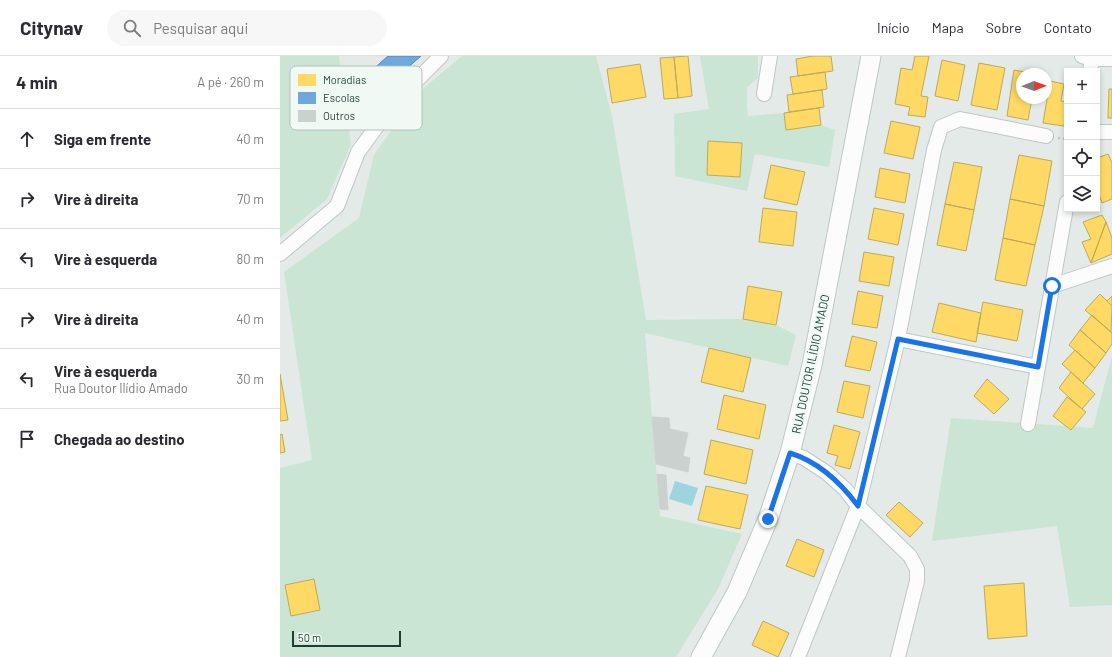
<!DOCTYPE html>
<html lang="pt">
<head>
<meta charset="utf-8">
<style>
	body { margin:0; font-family:Barlow,sans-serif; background:#f7f7f7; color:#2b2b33 }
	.controls { position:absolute; right:12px; top:12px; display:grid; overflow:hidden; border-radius:0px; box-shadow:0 2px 6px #0003 }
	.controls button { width:36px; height:36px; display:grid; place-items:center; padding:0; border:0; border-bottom:1px solid #e1e1e2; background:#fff; color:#2b2b33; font:20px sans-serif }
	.compass { position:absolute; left:736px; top:12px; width:36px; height:36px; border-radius:50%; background:#fff; box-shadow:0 2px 6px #0003; rotate:89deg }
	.scale { position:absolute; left:12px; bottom:10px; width:109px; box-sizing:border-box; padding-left:4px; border:2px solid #1e3f37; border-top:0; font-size:11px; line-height:14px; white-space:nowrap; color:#1e3f37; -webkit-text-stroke:3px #f1f9f5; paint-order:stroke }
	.stop { position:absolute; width:12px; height:12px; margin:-9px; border:3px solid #1a73e8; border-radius:50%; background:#fff }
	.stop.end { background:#1a73e8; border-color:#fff; box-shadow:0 1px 4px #0008 }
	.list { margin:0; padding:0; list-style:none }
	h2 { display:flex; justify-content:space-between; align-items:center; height:52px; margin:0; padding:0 16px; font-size:17px }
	h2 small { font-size:13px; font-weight:400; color:#7c7c81 }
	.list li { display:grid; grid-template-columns:26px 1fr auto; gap:12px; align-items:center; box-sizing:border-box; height:60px; padding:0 16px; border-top:1px solid #e1e1e2 }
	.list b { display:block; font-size:15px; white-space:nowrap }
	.list p { margin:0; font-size:13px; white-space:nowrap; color:#7c7c81 }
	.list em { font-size:13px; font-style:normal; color:#7c7c81 }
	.icon { flex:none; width:22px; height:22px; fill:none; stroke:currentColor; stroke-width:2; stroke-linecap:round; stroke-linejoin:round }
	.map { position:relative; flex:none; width:832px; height:601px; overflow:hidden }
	header { display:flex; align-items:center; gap:24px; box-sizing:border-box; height:56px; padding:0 20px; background:#fff; border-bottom:1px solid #e1e1e2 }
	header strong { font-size:19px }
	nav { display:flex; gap:22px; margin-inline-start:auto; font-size:14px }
	.search { width:280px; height:36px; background:#f7f7f7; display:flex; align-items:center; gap:10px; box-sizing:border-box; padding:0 14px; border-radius:22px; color:#7c7c81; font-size:15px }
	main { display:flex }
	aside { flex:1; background:#fff }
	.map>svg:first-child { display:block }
</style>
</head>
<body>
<header>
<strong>Citynav</strong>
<div class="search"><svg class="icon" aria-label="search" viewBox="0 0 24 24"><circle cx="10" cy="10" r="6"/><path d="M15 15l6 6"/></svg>Pesquisar aqui</div>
<nav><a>Início</a><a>Mapa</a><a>Sobre</a><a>Contato</a></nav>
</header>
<main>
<aside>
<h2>4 min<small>A pé · 260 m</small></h2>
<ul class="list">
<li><svg class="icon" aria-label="ahead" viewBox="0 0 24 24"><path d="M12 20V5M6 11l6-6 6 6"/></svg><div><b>Siga em frente</b></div><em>40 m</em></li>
<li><svg class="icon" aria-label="right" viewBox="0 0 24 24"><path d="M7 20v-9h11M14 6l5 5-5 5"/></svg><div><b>Vire à direita</b></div><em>70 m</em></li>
<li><svg class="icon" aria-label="left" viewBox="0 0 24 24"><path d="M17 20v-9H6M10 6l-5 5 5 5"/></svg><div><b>Vire à esquerda</b></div><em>80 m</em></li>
<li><svg class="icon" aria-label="right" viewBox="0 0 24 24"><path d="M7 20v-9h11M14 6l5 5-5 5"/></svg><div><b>Vire à direita</b></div><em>40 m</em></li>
<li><svg class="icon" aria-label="left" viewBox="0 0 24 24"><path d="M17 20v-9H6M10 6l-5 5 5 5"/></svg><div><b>Vire à esquerda</b><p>Rua Doutor Ilídio Amado</p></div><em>30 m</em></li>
<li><svg class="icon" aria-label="arrive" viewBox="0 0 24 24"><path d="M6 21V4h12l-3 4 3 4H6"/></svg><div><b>Chegada ao destino</b></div></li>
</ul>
</aside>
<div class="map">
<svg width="832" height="601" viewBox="0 0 832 601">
	<rect width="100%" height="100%" fill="#e3eae7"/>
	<!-- green -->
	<path fill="#cae5d3" d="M0 0H59L71 88 47 143 0 182Z
		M182 0H316L332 60 366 264 463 263 496 269 516 279 508 310 365 277 380 460 462 478 438 533 396 601H0V412L32 404 4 216 79 162 94 99 138 37Z
		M420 0H478V22L467 31V52L468 60 504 57 507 74 541 69 555 74 549 111 475 98 467 135 395 120 394 58 429 53Z
		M832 300V549L790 551 777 470 652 485 671 362 813 372Z"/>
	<!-- water -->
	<path fill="#9ed4dd" d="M395 425 418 432 412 450 389 443Z"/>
	<!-- homes -->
	<path fill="#ffd966" stroke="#bcab58" d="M408 0 412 40 398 42 394 1Z
		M533 0H551L553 15 518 20 516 3Z
		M635 0H649L641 40 648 41 645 61 628 59 630 51 615 48 621 12 632 14Z
		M394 1 398 42 384 43 380 2Z
		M662 4 685 9 678 45 655 40Z
		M699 7 725 12 717 54 691 49Z
		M360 8 366 41 332 47 327 13Z
		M734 14 756 18H742V42H752L748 64 727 60Z
		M545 16 547 33 513 38 510 21Z
		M770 25 784 28 781 45 787 46V55L784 70 763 67Z
		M829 33H832V62H828Z
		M542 34 544 51 509 56 507 39Z
		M539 52 541 69 506 74 504 57Z
		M611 65 640 71 633 103 604 97Z
		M428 85 462 87 460 121 427 119Z
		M828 98 832 107V143L822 147 817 133V102Z
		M739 99 772 105 764 150 730 143Z
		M674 106 702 111 694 154 665 148Z
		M491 109 525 116 517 149 484 142Z
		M600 112 630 118 625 147 595 141Z
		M730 143 764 150 755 189 723 182Z
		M665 148 694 154 686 195 657 189Z
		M483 152 517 156 513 190 479 186Z
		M594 152 624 158 618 189 588 183Z
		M822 159 826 166 811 207 802 186 811 183 803 166Z
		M826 166 832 182V198L811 207Z
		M723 182 755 189 746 230 715 224Z
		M584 196 614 201 609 230 579 225Z
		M468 230 502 236 496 269 463 263Z
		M578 235 603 240 597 272 572 268Z
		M820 238 832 250 831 276 805 254Z
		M832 240V250L827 245Z
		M703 246 743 254 737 285 697 277Z
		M659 247 701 257 696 286 652 276Z
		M812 259 832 277V288L826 297 800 274Z
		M800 274 826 297 815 312 789 289Z
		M572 280 597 286 590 315 565 310Z
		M429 292 471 302 463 336 421 326Z
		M795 294 815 312 803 327 782 308Z
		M791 316 815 338 802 353 779 332Z
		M0 318 8 364 0 365Z
		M707 323 729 343 714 358 694 340Z
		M564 325 590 330 583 362 557 356Z
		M444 339 486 349 479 383 437 373Z
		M787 341 806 356 791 374 773 360Z
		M554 369 580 376 570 413 555 409 558 400 547 397Z
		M2 378 5 396 0 397V379Z
		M431 384 473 394 466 428 424 418Z
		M426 430 468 439 460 473 418 464Z
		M619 446 643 467 630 481 606 459Z
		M517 483 544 494 534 521 506 510Z
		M34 523 40 554 11 560 5 529Z
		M744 527 747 580 708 583 704 530Z
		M483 565 509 577 498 601 472 589Z"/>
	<!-- schools -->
	<path fill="#6fa8dc" stroke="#5788aa" d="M108 0H141L94 41 80 25Z"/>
	<!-- building -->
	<path fill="#cad1ce" stroke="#ccd3d0" d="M372 361 389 362 390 373 408 377 403 400 410 402 408 416 376 408Z
		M377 418 386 419 388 454 380 453Z"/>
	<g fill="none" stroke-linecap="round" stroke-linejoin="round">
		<!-- street casing -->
		<g stroke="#c0c7c4" stroke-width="16">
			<path id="street" d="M802 0 812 3H832
				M810 15 812 3
				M484 38 490 0
				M817 76H832
				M0 198 57 150 78 96 114 47 161 0
				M772 230 832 210
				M618 283 758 311
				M748 368 787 146
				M510 397 524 402 547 417 565 433 578 450 630 500 637 513V525L618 601
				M518 601 578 450 618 283 654 94 661 71 680 63 766 80"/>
		</g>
		<!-- secondary casing -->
		<g stroke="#bec8c4" stroke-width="21">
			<path id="secondary" d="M421 601 457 536 488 463 510 397 532 309 591 0"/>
		</g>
		<!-- path -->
		<path stroke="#c0cac7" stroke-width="2.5" stroke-dasharray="2 3" stroke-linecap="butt" d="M778 82 787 83"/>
		<!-- street -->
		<use href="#street" stroke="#fbfcfb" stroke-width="14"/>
		<!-- secondary -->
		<use href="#secondary" stroke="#fbfcfb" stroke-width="19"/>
	</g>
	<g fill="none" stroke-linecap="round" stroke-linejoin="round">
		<!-- route -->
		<path stroke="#1a73e8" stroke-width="5" d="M488 463 510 397C539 406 561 427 578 450L618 283 758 311 772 230"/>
	</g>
	<g text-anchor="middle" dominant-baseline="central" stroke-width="4" stroke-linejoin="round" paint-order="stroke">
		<!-- street labels -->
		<g font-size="12" fill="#1e3f37" stroke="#f1f9f5">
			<text transform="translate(530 308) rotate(-78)">RUA DOUTOR ILÍDIO AMADO</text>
		</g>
	</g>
	<!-- legend -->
	<rect x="10" y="10" width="132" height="64" rx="6" fill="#f1f9f5" stroke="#b2c1bc" stroke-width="1"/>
	<rect x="18" y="18" width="18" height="12" fill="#ffd966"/>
	<rect x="18" y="36" width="18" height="12" fill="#6fa8dc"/>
	<rect x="18" y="54" width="18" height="12" fill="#cad1ce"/>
	<g font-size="11" fill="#1e3f37">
		<text x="43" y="28">Moradias</text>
		<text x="43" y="46">Escolas</text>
		<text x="43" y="64">Outros</text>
	</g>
</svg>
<div class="controls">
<button>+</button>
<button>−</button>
<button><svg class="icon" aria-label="locate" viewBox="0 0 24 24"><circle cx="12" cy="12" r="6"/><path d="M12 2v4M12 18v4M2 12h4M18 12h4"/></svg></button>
<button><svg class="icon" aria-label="layers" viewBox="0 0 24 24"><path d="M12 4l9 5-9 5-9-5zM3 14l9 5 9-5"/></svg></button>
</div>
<svg class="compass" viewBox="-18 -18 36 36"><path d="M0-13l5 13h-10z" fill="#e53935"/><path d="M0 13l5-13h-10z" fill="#7c7c81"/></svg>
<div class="scale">50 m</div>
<div class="stop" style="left:772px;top:230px"></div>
<div class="stop end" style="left:488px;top:463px"></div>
</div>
</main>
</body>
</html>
